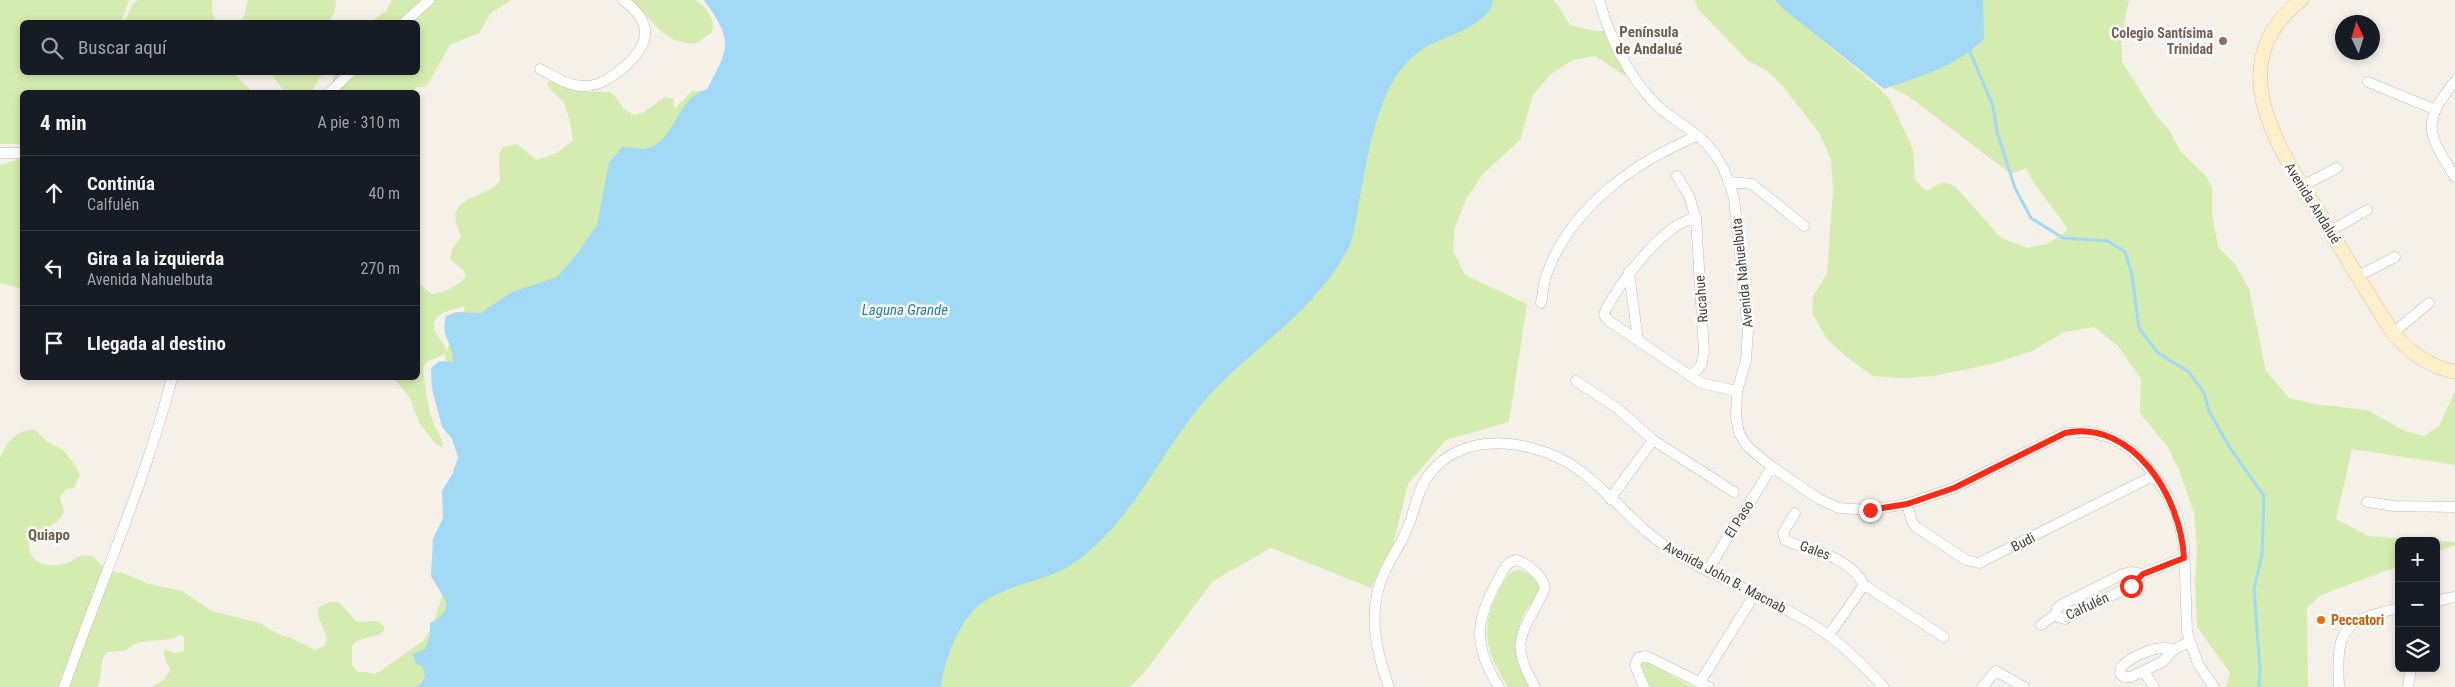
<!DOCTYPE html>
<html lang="es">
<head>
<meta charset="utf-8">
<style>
	body { margin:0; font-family:"Roboto Condensed",sans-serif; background:#20242c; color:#f1f3f6 }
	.controls { position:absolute; right:15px; bottom:15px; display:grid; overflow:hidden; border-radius:8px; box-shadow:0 2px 8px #0003 }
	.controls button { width:45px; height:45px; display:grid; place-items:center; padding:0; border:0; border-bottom:1px solid #363941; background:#171b24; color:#f1f3f6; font:25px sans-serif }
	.compass { position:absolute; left:2335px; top:15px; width:45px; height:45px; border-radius:50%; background:#171b24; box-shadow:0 2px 8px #0003; rotate:356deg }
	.stop { position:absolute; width:15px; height:15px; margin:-11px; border:4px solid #ff2b17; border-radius:50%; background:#fff }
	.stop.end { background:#ff2b17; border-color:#fff; box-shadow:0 1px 5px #0008 }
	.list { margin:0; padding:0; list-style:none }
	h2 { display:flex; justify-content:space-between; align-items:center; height:65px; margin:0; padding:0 20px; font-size:21px }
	h2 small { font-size:16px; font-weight:400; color:#9ea1a6 }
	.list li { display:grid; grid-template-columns:32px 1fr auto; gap:15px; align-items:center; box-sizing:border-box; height:75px; padding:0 20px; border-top:1px solid #363941 }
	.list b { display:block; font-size:19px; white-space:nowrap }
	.list p { margin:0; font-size:16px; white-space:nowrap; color:#9ea1a6 }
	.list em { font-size:16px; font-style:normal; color:#9ea1a6 }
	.icon { flex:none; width:28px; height:28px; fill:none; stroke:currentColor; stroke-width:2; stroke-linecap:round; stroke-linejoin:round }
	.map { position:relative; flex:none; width:2455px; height:687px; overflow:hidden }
	.search { position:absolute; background:#171b24; box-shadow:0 2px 8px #0003; left:20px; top:20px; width:400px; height:55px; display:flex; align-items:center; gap:12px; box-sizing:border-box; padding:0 18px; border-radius:8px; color:#9ea1a6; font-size:19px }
	.panel { position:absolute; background:#171b24; box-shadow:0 2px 8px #0003; left:20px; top:90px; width:400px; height:290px; border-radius:8px }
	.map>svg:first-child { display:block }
</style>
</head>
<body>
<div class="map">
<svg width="2455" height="687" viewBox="0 0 2455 687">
	<rect width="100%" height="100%" fill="#f5f1e9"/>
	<!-- green -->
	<path fill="#d5ecb0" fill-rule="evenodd" d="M0 0H129L121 22H22V72L233 73 253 92H22V144H0Z
		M138 0H212V11L216 22H125L132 4Z
		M248 0H335L336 1 335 12 328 22H242Z
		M392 0H511L491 13 479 33 450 45 426 87H417L412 92H336L332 86 334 73 418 72V22H370L386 11Z
		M629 0H696C706 7 716 19 712 32L697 43C661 46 654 17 629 0Z
		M721 0H1554L1570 25 1595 31H1607L1627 77 1595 56 1573 60 1551 74 1533 95 1520 140 1482 175 1465 201 1455 227 1453 251 1465 275 1527 304 1509 422 1446 440 1408 484 1393 545 1371 588 1271 548 1213 581 1144 673 1130 687H152L164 680 170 670 163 653 165 649 174 653 184 651V637L180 635 172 639 139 642 123 651 107 652C97 665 104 675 97 687H0V458C8 441 16 429 36 430L46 441 63 450 75 465 80 475 74 488 66 489 60 497 64 511C58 529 38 526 29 543 28 565 49 568 67 563 72 561 76 557 81 556 85 555 90 556 93 556L104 568 113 572 123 573 149 584 182 591 212 611 260 623 276 633 291 638 315 650 324 646 327 638 318 616 319 607 329 602H339L357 622 377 621 384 626V631C375 640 360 635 352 646V665L358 672H368L374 674 379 672 424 640 433 625 446 583 468 480 445 371V354L425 363 423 368C425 386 427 402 432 419 434 428 444 439 443 448L436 444 419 423 410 398 394 378H418V282L431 294C444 293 459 286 466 276L464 271 450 259 452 249 461 237 456 224 455 213C464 194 488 196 500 181L499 155 503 147 517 144 536 160 557 153 572 141C574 136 567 106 563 102 557 95 550 92 547 83L551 80 583 92H609L614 95 624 109 634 115 644 112 665 97 674 99V109L692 91H714L746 73ZM465 307 446 352C446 345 441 341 437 335 425 315 451 309 465 307Z
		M1694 0H1774L1879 88 1890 100 1913 149 1915 180 1926 191 1943 182 1955 186 2000 237 2027 248 2047 244 2068 230C2055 208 2036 191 2026 168L2011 174 1908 96 1868 76 1778 0H2129L2121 40 2122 62 2156 115 2170 131 2180 151 2205 175 2212 187V214L2218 247 2235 264 2249 289 2266 371 2289 398 2314 404 2367 410 2405 431 2424 436 2439 426 2455 391V465L2352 449 2336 519 2368 536 2455 542V545L2436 552V541H2399V566L2321 595 2307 608 2308 687H2226L2230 673 2197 627 2195 583 2197 549 2194 513 2179 470 2167 446 2140 413 2141 379 2118 346 2094 327 2064 332 2032 351 1992 364 1933 376 1902 378 1872 376 1847 357 1827 339 1812 313 1813 296 1827 274 1833 190 1831 160 1820 134 1781 84 1767 71 1747 60 1699 10Z
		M270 73H322L312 92H285Z
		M22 158V289L0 283V165Z
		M1520 570C1527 572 1539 580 1539 588 1538 595 1531 603 1527 609 1511 635 1515 661 1529 687H1508C1484 648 1479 628 1501 587 1506 578 1509 570 1520 570Z
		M1646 661 1692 687H1650L1640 667 1641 662Z"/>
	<!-- water -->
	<path fill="#a2d9f5" d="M704 0H1493C1492 24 1446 36 1428 46 1415 53 1403 65 1395 78 1373 114 1367 161 1359 202 1356 217 1355 234 1349 247 1315 314 1246 351 1200 406 1157 459 1136 514 1081 558 1060 575 1033 580 1009 589 996 594 982 601 973 611 956 630 944 662 941 687H414L420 685 425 677 423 667 416 664 413 654 425 649 430 636V623L438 619 446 610V601L431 576 433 539 443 518 442 491 453 473 458 457 452 439 442 427 432 389 431 368 440 361 453 362C453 340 440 339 446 316L457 312 481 313 512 292 557 277 576 255 597 225 609 163 622 147C630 147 642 150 649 148 675 140 677 97 707 89 730 47 733 40 704 0Z
		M1775 0H1983L1984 39C1954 68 1921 76 1884 89L1783 9Z"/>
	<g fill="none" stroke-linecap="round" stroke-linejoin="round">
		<!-- stream -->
		<path stroke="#a2d9f5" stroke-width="3" d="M1970 52 1993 106 1997 132 2015 188 2031 218 2063 238 2108 241 2125 252 2132 275 2139 328 2158 353 2189 372 2204 393 2209 411 2230 448 2264 496 2262 555 2254 589 2260 669 2259 687"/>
		<!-- street casing -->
		<g stroke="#c5bbae" stroke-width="11">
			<path id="street" d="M1599 0C1609 34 1626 71 1650 98 1663 114 1682 123 1698 136 1718 152 1727 174 1734 198L1748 330 1746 360 1737 391 1736 417 1739 433 1747 446 1772 467 1819 499 1839 508 1869 510 1907 504 1954 488 2065 433 2091 432 2114 439 2131 450 2147 466 2168 496 2177 515 2184 545 2187 632 2198 664 2214 687
				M405 22 429 0
				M540 69C554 76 569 87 586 86 600 86 613 76 623 68 651 44 654 23 623 0
				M2455 81C2420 125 2428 133 2455 177
				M2368 82 2436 110
				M330 92 351 72
				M0 153H22
				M1677 176 1689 196 1696 218 1704 352 1701 365 1692 376
				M1729 182 1752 184 1804 226
				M2302 186 2337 168
				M1696 218C1664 222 1621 282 1606 309L1604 315 1609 321 1701 383 1737 391
				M2330 231 2367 210
				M1629 272 1638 341
				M2358 276 2395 257
				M1541 303C1543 294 1543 285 1546 276 1569 209 1634 162 1697 136
				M2393 333 2429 303
				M1576 381 1617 408 1653 440 1734 492
				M1610 499 1653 440
				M2367 502 2394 506 2455 507
				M1907 504 1912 522 1916 527 1966 560 1979 563 2155 475
				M1795 513 1783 533 1785 540C1813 553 1848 554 1864 585L1944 637
				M1707 571 1772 467
				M2143 574 2131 572 2123 574 2061 605C2056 608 2055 612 2058 617L2065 619 2131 586 2143 574 2184 558
				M2436 601 2455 597
				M2041 625 2056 614
				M1829 635 1864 585
				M2173 650C2159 643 2131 657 2121 667L2120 674 2124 677H2131L2162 662 2173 650 2189 642
				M2144 671 2154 687
				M1700 682 1755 594
				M64 687C100 584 145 483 172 378
				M1389 687C1375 649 1367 609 1385 571 1392 556 1402 542 1408 527 1415 510 1417 491 1428 476 1463 426 1543 440 1584 474 1616 499 1640 531 1674 552 1720 581 1772 598 1818 628 1843 644 1863 666 1884 687
				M1499 687C1474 648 1474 622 1497 582 1502 573 1506 561 1517 560 1528 564 1543 576 1545 588 1526 632 1506 637 1535 687
				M1644 687 1635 665 1638 658 1646 656 1709 687
				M1982 687 1996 671 2024 687
				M2339 687C2336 629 2342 621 2399 608
				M2408 687 2411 668"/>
		</g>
		<!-- secondary casing -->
		<g stroke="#d8c396" stroke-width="15">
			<path id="secondary" d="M2301 0C2217 66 2282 153 2323 219 2346 257 2369 296 2393 333 2409 352 2430 367 2455 372"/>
		</g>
		<!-- street -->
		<use href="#street" stroke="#fff" stroke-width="10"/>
		<!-- secondary -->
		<use href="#secondary" stroke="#ffefca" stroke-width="14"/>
	</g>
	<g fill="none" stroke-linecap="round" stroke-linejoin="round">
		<!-- route -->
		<path stroke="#ff2b17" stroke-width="6" d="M1870 510 1907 504 1954 488 2065 433C2134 419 2181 498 2184 558L2143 574 2131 586"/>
	</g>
	<!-- markers -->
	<circle fill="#8d6e63" stroke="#fff" stroke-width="2" cx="2223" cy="41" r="5"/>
	<circle fill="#e8710a" stroke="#fff" stroke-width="2" cx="2321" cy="620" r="5"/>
	<g text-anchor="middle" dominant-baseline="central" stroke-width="5" stroke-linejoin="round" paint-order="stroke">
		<!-- education labels -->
		<g font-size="14" font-weight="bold" fill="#785e54" stroke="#fff" text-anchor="end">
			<text x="2213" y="33">Colegio Santísima<tspan x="2213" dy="16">Trinidad</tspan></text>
		</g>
		<!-- street labels -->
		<g font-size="14" fill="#4a4137" stroke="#fff">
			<text transform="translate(2313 203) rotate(58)">Avenida Andalué</text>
			<text transform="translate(1742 273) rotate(-96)">Avenida Nahuelbuta</text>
			<text transform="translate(1701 299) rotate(-94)">Rucahue</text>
			<text transform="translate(1739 519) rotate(-58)">El Paso</text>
			<text transform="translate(2023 542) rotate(-27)">Budi</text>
			<text transform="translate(1815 550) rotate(20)">Gales</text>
			<text transform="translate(1725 577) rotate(28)">Avenida John B. Macnab</text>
			<text transform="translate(2087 606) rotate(-25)">Calfulén</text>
		</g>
		<!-- food labels -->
		<g font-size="14" font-weight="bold" fill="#c56008" stroke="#fff" text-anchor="start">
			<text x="2331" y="620">Peccatori</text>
		</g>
		<!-- neighbourhood labels -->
		<g font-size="15" font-weight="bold" fill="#6e5f4d" stroke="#fff">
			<text x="1649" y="32">Península<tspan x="1649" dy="17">de Andalué</tspan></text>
			<text x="49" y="535">Quiapo</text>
		</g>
		<!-- water labels -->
		<g font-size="15" font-style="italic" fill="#267cad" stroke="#fff">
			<text x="905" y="310">Laguna Grande</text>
		</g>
	</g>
</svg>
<div class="controls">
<button>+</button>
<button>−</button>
<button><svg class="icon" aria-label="layers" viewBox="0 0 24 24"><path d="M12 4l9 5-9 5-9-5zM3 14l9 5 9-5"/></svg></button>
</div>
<svg class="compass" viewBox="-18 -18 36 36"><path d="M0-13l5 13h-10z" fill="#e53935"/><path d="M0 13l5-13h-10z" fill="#9ea1a6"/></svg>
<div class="stop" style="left:2131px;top:586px"></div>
<div class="stop end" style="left:1870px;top:510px"></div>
<div class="search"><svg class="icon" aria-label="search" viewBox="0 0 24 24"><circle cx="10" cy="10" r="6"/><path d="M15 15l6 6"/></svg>Buscar aquí</div>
<section class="panel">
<h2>4 min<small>A pie · 310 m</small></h2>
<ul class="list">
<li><svg class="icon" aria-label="ahead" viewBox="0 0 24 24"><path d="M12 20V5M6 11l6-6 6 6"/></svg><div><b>Continúa</b><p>Calfulén</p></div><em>40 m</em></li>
<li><svg class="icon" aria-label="left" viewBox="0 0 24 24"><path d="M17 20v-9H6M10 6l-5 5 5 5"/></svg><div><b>Gira a la izquierda</b><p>Avenida Nahuelbuta</p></div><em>270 m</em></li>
<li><svg class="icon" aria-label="arrive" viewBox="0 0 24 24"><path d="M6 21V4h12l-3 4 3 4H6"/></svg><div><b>Llegada al destino</b></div></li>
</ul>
</section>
</div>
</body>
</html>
